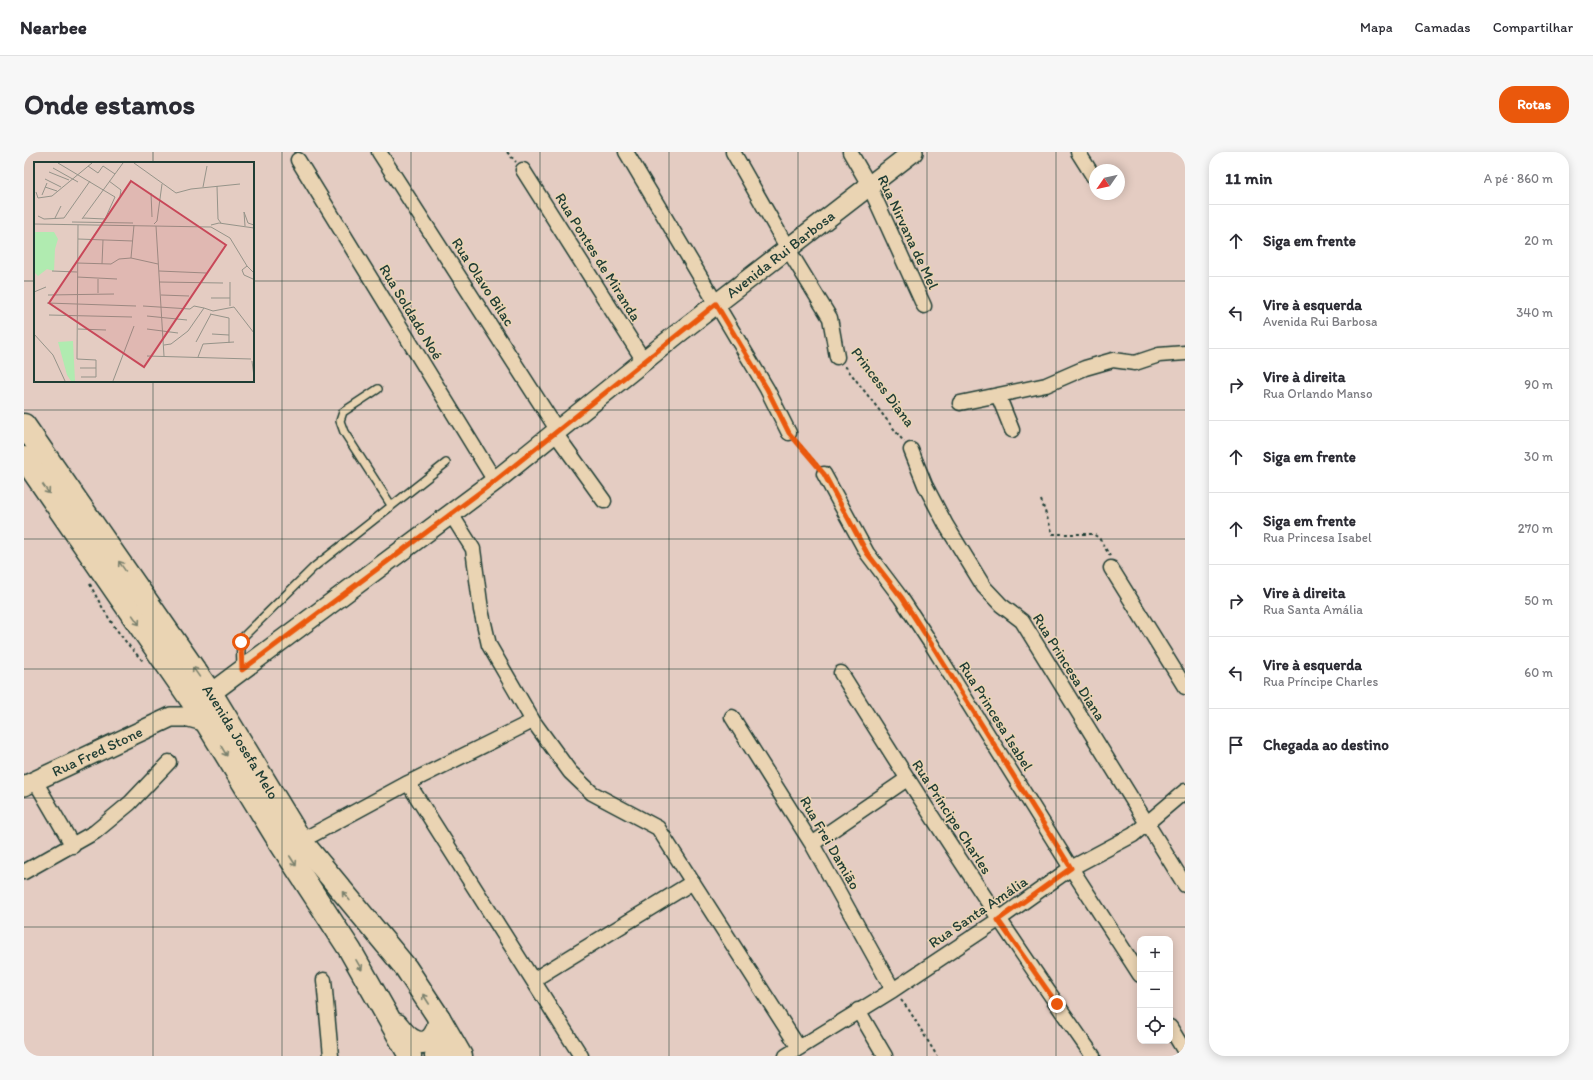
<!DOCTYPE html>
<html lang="pt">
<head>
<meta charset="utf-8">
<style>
	body { margin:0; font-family:Itim,sans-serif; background:#f7f7f7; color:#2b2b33 }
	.controls { position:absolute; right:12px; bottom:12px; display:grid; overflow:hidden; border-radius:8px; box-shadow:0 2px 10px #0003 }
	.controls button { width:36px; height:36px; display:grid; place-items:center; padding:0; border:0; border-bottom:1px solid #e1e1e2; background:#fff; color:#2b2b33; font:20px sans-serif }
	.compass { position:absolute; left:1065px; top:12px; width:36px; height:36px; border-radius:50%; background:#fff; box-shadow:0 2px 10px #0003; rotate:236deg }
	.stop { position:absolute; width:12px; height:12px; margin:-9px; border:3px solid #ea580c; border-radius:50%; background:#fff }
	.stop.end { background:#ea580c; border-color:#fff; box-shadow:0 1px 4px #0008 }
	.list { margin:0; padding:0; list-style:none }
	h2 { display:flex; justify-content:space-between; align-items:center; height:52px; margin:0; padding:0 16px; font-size:17px }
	h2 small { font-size:13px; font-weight:400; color:#7c7c81 }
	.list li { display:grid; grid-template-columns:26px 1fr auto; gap:12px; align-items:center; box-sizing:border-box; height:72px; padding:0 16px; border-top:1px solid #e1e1e2 }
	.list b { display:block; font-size:15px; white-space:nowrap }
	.list p { margin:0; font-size:13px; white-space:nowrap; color:#7c7c81 }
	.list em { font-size:13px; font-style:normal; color:#7c7c81 }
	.icon { flex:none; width:22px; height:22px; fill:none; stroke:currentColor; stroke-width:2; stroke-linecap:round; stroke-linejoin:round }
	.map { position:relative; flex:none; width:1161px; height:904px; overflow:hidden; border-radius:16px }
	header { display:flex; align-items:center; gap:24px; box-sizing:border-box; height:56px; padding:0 20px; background:#fff; border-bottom:1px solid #e1e1e2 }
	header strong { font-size:19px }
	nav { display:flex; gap:22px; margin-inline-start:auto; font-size:14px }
	.intro { display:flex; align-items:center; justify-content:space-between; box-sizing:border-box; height:96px; padding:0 24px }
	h1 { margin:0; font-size:28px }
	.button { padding:10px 18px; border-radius:16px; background:#ea580c; color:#fff; font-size:14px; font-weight:700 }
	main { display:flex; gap:24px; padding:0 24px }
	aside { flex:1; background:#fff; border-radius:16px; box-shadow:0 2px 10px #0003 }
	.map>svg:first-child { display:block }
</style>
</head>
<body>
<header>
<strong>Nearbee</strong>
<nav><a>Mapa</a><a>Camadas</a><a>Compartilhar</a></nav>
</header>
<div class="intro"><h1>Onde estamos</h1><a class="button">Rotas</a></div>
<main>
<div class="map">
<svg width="1161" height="904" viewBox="0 0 1161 904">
	<rect width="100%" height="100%" fill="#e4ccc2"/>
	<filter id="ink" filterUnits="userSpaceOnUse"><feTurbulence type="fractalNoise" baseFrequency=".025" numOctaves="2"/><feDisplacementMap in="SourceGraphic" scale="8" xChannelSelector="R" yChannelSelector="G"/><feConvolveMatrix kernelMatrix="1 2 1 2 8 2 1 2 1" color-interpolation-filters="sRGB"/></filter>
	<g filter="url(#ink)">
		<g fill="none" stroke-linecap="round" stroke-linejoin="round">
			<!-- lane casing -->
			<g stroke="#1f3d34" stroke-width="10">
				<path id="lane" d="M354 237 319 260 316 269 320 280 367 353
					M217 516C217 505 215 494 220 484L290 415 422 311"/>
			</g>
			<!-- street casing -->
			<g stroke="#1f3d34" stroke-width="17">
				<path id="street" d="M355 0 534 279
					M602 0 743 237 765 281
					M709 0 764 97 806 166 813 205
					M826 0 845 33 900 154
					M1054 0 1071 27
					M274 8 471 329
					M499 18 620 209
					M974 243 988 278
					M936 251 1022 233 1061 216 1089 208 1111 211 1135 203 1161 201
					M531 281 580 349
					M887 298 901 333 922 373 960 435 977 453 998 469 1161 733
					M800 322 843 401 877 446 908 493 1047 716 1116 823
					M427 362 449 397 457 458 465 493 509 569 546 620 568 641 634 676 775 896
					M1087 416 1161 535
					M817 521C898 651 981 779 1069 904
					M708 565 788 692 869 838
					M11 629 49 694
					M384 631 557 904
					M277 689 384 631 509 569
					M788 692 883 627
					M0 720 71 680 106 651 145 610
					M300 828 307 904
					M509 828 669 730
					M834 858 861 904
					M1146 875 1161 900
					M762 904 869 838 974 768 1047 716 1109 683 1161 639"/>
			</g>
			<!-- secondary casing -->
			<g stroke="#1f3d34" stroke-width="22">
				<g id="secondary">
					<path id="s1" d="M187 541 471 329 652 183 889 0"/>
					<path id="s2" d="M0 634 147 565H165L183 570"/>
				</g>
			</g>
			<!-- primary casing -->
			<g stroke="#1f3d34" stroke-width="25">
				<g id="primary">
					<path id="s3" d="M0 273 190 546 277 689 382 816 415 866 437 904"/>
					<path d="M0 306 179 565 255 689 326 798 386 904"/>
					<path d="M373 873C377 878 382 885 388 888 405 898 415 881 415 866"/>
					<path d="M412 904 419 902 423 904"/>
				</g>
			</g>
			<!-- path -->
			<path stroke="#1f3d34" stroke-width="2" stroke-dasharray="3 3" stroke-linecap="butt" d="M483 0 492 10
				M821 214 880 290
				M772 289 793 313
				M1017 348 1029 382H1069L1075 386 1086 404
				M66 432C80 461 97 487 120 510
				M877 848 885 858 913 904"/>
			<!-- lane -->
			<use href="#lane" stroke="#ead4b3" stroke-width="7"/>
			<!-- street -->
			<use href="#street" stroke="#ead4b3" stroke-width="14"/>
			<!-- secondary -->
			<use href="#secondary" stroke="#ead4b3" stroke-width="19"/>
			<!-- primary -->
			<use href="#primary" stroke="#ead4b3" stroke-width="22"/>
		</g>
		<!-- one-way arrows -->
		<defs><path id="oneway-shaft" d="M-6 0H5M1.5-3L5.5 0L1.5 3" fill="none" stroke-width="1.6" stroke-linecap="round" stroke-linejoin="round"/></defs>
		<g stroke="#7a816d">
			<use href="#oneway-shaft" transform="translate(22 337) rotate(55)"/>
			<use href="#oneway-shaft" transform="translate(98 414) rotate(-125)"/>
			<use href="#oneway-shaft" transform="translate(112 468) rotate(55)"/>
			<use href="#oneway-shaft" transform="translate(172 520) rotate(-125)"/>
			<use href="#oneway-shaft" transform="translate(200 599) rotate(59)"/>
			<use href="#oneway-shaft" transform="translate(269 709) rotate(57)"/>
			<use href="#oneway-shaft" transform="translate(322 744) rotate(-130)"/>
			<use href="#oneway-shaft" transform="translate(335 813) rotate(60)"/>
			<use href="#oneway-shaft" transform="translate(402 847) rotate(-123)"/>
		</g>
	</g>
	<g fill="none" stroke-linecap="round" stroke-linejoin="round" filter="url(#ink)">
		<!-- route -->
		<path stroke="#ea580c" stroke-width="5" d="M217 490 218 518 471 329 692 152 743 237 765 281 800 322 843 401 878 446 908 493 1047 716 974 768 1033 852"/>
	</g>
	<!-- grid -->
	<path fill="none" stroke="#1f3d34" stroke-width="1" stroke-opacity="0.55" d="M129 0V11M258 0V904M387 0V904M516 0V904M645 0V904M774 0V904M903 0V904M1032 0V904M0 129H11M229 129H1161M129 229V904M0 258H1161M0 387H1161M0 517H1161M0 646H1161M0 775H1161"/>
	<g text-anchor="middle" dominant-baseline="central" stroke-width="3" stroke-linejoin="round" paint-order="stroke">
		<!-- street labels -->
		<g font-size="15" fill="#1f3d34" stroke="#ead4b3">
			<text transform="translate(884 80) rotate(65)">Rua Nirvana de Mel</text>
			<text stroke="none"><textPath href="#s1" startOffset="719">Avenida Rui Barbosa</textPath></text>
			<text transform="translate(574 105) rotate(58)">Rua Pontes de Miranda</text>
			<text transform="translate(459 130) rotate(57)">Rua Olavo Bilac</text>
			<text transform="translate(387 160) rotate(59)">Rua Soldado Noé</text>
			<text transform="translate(859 235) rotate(53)">Princess Diana</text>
			<text transform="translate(1045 515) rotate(58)">Rua Princesa Diana</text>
			<text transform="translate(972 564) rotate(58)">Rua Princesa Isabel</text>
			<text stroke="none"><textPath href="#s3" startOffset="384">Avenida Josefa Melo</textPath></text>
			<text stroke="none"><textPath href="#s2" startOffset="81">Rua Fred Stone</textPath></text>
			<text transform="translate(928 665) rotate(57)">Rua Príncipe Charles</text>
			<text transform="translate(806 691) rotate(60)">Rua Frei Damião</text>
			<text transform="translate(954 760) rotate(-34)">Rua Santa Amália</text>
		</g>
	</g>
	<!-- overview -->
	<g transform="translate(10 10)">
		<rect width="220" height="220" fill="#e4ccc2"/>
		<path d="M0 70H20L24 77 21 87 20 109 13 107 4 114 0 110ZM39 179 41 219H37L33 213 24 180Z" fill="#b0ebb0"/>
		<path fill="none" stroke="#959389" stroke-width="1" d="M24 1 81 35 71 57 49 56M100 1 142 31 157 27 206 22M54 4 64 11 69 4 81 12M19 6 44 20M15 10 35 18M11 17 27 25M75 19 87 28 86 34M183 24 184 57 187 61M11 25 23 29M169 25 173 4M2 30 4 36 18 34 58 1M117 31 118 55M8 33 13 21M4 54 10 57 30 56 56 19M21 56 27 44M48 57 89 1M38 60 99 61M0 62 177 65 196 76 213 104 220 111M120 62 123 59 128 22M44 63 43 197 62 198V206H46M177 63 185 61 220 66M122 64 130 194M211 64 210 50 214 61 220 63M44 77 99 79M97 96 100 63M43 101 77 102 85 97 97 96 124 102M68 102 69 78M213 104 208 108 210 113 219 117M18 109 43 110M125 109 172 111M43 115 83 117M64 117V131M125 120 189 121M0 130 12 125M14 133 80 132M127 133 155 134M177 136H196M13 141 102 144M109 144 156 147 160 144 170 146M196 144V120M179 149 200 145 220 171M176 152 195 156V181M15 153 98 155M113 154 153 158M44 167 72 168M113 167 144 171M0 172 19 193 31 219M178 172 195 173M162 180 177 152M130 183 137 182 154 169 170 146 179 149M113 194 217 197M164 195 169 182 200 180M218 199 220 215M47 215H62V206M79 219 100 164"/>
		<path fill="#c84859" fill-opacity="0.15" stroke="#c84859" stroke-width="2" d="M97 19 192 83 110 205 15 141Z"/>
		<rect width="220" height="220" fill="none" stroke="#1f3d34" stroke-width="2"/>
	</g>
</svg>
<div class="controls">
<button>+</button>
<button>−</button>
<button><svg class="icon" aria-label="locate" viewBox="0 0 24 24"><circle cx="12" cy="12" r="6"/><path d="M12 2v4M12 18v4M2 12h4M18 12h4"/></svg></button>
</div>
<svg class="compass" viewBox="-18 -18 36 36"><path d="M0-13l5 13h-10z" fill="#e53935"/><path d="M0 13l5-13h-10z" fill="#7c7c81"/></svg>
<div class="stop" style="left:217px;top:490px"></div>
<div class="stop end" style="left:1033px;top:852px"></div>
</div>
<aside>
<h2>11 min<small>A pé · 860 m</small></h2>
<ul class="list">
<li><svg class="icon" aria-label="ahead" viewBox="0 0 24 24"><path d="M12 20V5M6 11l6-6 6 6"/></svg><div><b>Siga em frente</b></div><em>20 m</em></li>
<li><svg class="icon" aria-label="left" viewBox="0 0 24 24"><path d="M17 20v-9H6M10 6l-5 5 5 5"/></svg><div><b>Vire à esquerda</b><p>Avenida Rui Barbosa</p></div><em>340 m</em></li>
<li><svg class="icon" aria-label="right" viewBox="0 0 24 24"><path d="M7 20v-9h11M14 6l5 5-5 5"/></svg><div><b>Vire à direita</b><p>Rua Orlando Manso</p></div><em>90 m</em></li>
<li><svg class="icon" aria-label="ahead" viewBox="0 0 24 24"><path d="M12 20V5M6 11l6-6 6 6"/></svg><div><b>Siga em frente</b></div><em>30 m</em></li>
<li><svg class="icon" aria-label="ahead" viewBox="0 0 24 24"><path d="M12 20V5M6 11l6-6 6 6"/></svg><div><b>Siga em frente</b><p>Rua Princesa Isabel</p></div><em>270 m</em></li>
<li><svg class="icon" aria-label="right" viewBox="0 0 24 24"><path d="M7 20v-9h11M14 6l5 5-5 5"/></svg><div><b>Vire à direita</b><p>Rua Santa Amália</p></div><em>50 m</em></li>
<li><svg class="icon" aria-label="left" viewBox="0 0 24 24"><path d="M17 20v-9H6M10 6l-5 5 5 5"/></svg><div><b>Vire à esquerda</b><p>Rua Príncipe Charles</p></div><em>60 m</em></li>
<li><svg class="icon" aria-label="arrive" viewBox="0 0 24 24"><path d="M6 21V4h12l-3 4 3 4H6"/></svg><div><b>Chegada ao destino</b></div></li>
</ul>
</aside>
</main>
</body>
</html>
